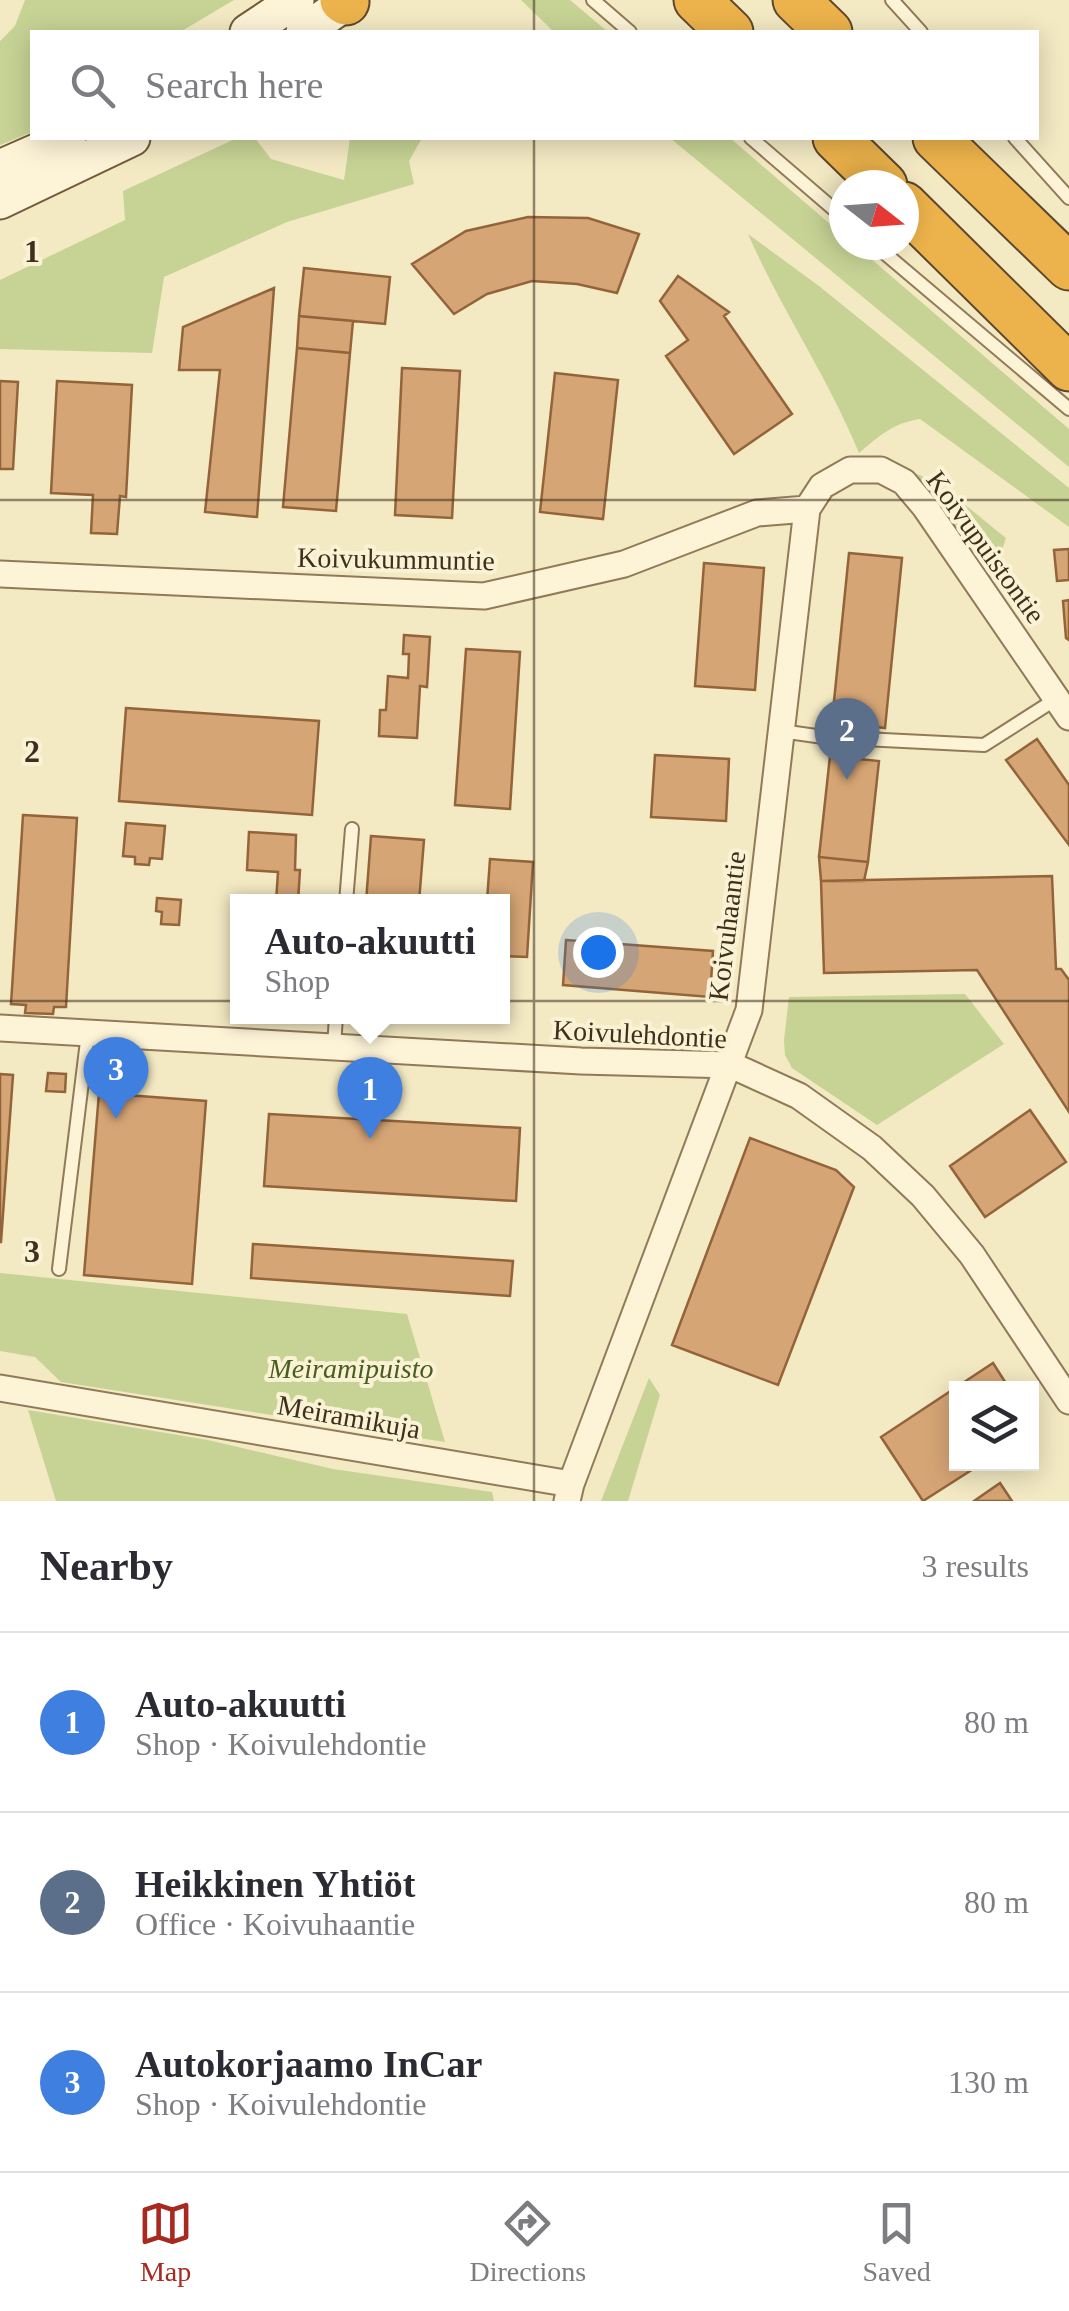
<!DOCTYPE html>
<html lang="en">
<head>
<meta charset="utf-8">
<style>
	body { margin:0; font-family:Georgia,serif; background:#f7f7f7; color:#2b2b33 }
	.controls { position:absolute; right:30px; bottom:30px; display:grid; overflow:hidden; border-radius:0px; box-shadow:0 5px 25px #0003 }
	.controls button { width:90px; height:90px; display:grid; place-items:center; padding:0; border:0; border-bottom:2px solid #e1e1e2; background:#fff; color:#2b2b33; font:50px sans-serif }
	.compass { position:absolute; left:829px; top:170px; width:90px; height:90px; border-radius:50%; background:#fff; box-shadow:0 5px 25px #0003; rotate:107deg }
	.you { position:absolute; left:598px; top:952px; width:35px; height:35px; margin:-25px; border:8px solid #fff; border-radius:50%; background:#1a73e8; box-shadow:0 0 0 15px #1a73e833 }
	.badge { display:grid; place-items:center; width:65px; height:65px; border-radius:50%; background:#a72920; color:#fff; font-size:32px; font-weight:700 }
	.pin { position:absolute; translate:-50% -82px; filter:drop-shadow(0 2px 5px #0008) }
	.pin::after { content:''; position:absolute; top:52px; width:35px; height:30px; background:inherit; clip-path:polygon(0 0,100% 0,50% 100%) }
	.popup { position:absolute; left:230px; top:894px; width:280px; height:130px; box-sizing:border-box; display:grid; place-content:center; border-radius:0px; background:#fff; filter:drop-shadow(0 2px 8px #0005); font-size:32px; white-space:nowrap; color:#7c7c81 }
	.popup b { font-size:38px; color:#2b2b33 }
	.popup::after { content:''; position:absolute; left:50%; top:100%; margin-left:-20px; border:20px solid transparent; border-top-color:#fff }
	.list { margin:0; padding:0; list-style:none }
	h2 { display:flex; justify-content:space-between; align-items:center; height:130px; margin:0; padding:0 40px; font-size:42px }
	h2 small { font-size:32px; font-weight:400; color:#7c7c81 }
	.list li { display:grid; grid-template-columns:65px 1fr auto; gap:30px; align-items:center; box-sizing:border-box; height:180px; padding:0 40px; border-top:2px solid #e1e1e2 }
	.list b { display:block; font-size:38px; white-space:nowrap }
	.list p { margin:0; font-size:32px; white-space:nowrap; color:#7c7c81 }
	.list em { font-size:32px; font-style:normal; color:#7c7c81 }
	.icon { flex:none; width:55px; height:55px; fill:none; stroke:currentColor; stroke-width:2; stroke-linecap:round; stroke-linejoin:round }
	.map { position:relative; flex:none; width:1069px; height:1501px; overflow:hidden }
	.search { position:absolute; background:#fff; box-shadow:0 5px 25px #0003; left:30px; right:30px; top:30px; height:110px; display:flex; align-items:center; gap:25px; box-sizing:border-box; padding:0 35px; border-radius:0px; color:#7c7c81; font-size:38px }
	.sheet { height:670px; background:#fff }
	nav { display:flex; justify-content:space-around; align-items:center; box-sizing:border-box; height:140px; border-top:2px solid #e1e1e2; background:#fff; font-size:28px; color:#7c7c81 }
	nav a { display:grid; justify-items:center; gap:5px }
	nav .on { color:#a72920 }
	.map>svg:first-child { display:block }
</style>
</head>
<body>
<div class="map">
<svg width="1069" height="1501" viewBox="0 0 1069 1501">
	<rect width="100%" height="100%" fill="#f3e9c3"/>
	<!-- green -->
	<path fill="#c7d395" d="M25 0H234L180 32H32V132L0 145V41L15 26Z
		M521 0H570L608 32H554Z
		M237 138H255L271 159 344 180 350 138H422L409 161 414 184 287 222 164 277 152 353 0 349V280L125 220 123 191Z
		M670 138H730L844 236V245H855L1069 429V467Z
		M748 234 819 286 1069 488V527L920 419C893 423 879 436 859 453 828 377 781 309 748 234Z
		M911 473C934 475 985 522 1006 538L1000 556 992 560H982Z
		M965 994 1004 1044 877 1125 792 1068 785 1055 784 1040 789 997Z
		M0 1273 407 1314 445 1442 61 1382 35 1357 0 1351Z
		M649 1378 660 1395 628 1501H601Z
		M28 1410 208 1440 333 1469 492 1492 494 1501H56Z"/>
	<!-- building -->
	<path fill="#d6a575" stroke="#93643a" stroke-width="2.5" d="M528 217 588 218 639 234 617 293 577 284 532 281 487 294 454 314 412 264 466 231Z
		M304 268 390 277 385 324 299 316Z
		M678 276 729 312 724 316 792 414 734 454 666 356 688 340 660 301Z
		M274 288 257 517 205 512 220 370H179L183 327Z
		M299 316 353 321 350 353 297 348Z
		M297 348 350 353 336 511 283 507Z
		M402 368 460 371 452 518 395 515Z
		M555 373 618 380 603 519 540 512Z
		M0 381 18 382 13 469H0Z
		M57 381 132 385 126 497 120 496 117 534 91 533 93 495 51 493Z
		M1069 549V580L1057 581 1054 550Z
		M849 553 902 558 885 728 832 721Z
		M704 563 764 568 755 690 695 686Z
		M1069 600V640L1066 638 1063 601Z
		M404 635 430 637 427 687 420 686 417 738 379 736 380 710H386L388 676 408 678 409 654H403Z
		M466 649 520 652 510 809 455 805Z
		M126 708 319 721 312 815 119 801Z
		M1037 739 1069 785V845L1006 760Z
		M655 755 729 759 726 821 651 817Z
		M830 756 879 761 868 862 819 857Z
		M23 815 77 818 66 1007H54L53 1014 25 1013 26 1005 11 1004Z
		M126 823 165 826 162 859 150 858 149 865 135 864V857L123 856Z
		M249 832 296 835 295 870H300L298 902H276L278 872 247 870Z
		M371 836 424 840 419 902H366Z
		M819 857 868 862 864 881H821Z
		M490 859 533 862 527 957 502 956V902L487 901Z
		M1052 876 1056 969H1061L1069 980V1112L977 970 824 973 821 881Z
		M157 898 181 900 179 925 161 924 162 912 156 911Z
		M566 940 713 951 710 997 563 985Z
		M48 1073 66 1074 65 1092 46 1091Z
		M0 1074 13 1075 1 1242H0Z
		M99 1093 206 1101 192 1284 84 1275Z
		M1030 1110 1066 1162 985 1217 950 1166Z
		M269 1114 520 1128 516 1201 264 1186Z
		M750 1138 836 1170 854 1187 778 1385 672 1345Z
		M253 1244 513 1261 510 1296 251 1278Z
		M993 1363 1009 1388H956V1464H981L923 1501 881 1437Z
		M1000 1483 1012 1501H974Z"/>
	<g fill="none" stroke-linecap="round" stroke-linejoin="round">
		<!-- lane casing -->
		<g stroke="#907a57" stroke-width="16">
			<path id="lane" d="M593 0 630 32
				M892 0 921 32
				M751 138 844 218
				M1015 138 1069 198
				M875 245 1069 409
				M781 731 823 737 984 745 1056 699
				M346 902 352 829
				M334 1047 336 1016
				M59 1269 88 1033"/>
		</g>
		<!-- street casing -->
		<g stroke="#907a57" stroke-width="29">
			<path id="street" d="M0 574 484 596 624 564 757 513 807 509 822 486 850 470H881L904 482 925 507 1069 717
				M0 1028 581 1061 731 1065 799 1096 872 1148 923 1196 972 1255 1069 1401
				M0 1388 571 1484
				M567 1501 571 1484 749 1010 807 509"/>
		</g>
		<!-- secondary casing -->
		<g stroke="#725b3a" stroke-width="39">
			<path id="secondary" d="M248 32 296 0
				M304 32 349 0
				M0 168 68 138
				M0 201 132 138"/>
		</g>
		<!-- highway casing -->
		<g stroke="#5e472c" stroke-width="49">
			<path id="highway" d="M343 0 346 2
				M697 0 730 32
				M796 0 829 32
				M836 138 884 185
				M936 138 1069 267
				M904 205 1069 368"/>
		</g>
		<!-- lane -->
		<use href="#lane" stroke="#fdf4d8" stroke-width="12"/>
		<!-- street -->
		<use href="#street" stroke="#fdf4d8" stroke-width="25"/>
		<!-- secondary -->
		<use href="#secondary" stroke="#fdf4d8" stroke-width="35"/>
		<!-- highway -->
		<use href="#highway" stroke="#ecb24b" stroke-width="45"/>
	</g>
	<!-- grid -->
	<path fill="none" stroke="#3e301d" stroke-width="2.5" stroke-opacity="0.55" d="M534 0V32M534 138V1501M0 500H1069M0 1001H1069"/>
	<g text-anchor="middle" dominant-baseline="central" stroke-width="8" stroke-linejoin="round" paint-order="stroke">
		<!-- street labels -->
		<g font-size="28" fill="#3e301d" stroke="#faf2d4">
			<text transform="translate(986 547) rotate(54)">Koivupuistontie</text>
			<text transform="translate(396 559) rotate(1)">Koivukummuntie</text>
			<text transform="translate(727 926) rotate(-83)">Koivuhaantie</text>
			<text transform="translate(640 1034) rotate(3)">Koivulehdontie</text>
			<text transform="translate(349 1417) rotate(10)">Meiramikuja</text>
		</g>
		<!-- park labels -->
		<g font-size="28" font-style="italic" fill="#495d21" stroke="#faf2d4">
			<text x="351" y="1368">Meiramipuisto</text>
		</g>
	</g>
	<g font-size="32" text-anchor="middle" font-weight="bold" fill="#3e301d" stroke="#faf2d4" stroke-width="8" stroke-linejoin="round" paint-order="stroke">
		<text x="32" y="262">1</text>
		<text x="32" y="762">2</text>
		<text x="32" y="1262">3</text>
	</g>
</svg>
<div class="controls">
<button><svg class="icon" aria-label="layers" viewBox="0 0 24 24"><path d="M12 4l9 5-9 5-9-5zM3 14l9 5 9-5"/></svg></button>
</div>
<svg class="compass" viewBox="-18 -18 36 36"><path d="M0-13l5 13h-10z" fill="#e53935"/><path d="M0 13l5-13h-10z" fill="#7c7c81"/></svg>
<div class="you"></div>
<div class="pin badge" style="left:370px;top:1139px;background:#3f7fe0">1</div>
<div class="popup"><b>Auto-akuutti</b>Shop</div>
<div class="pin badge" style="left:847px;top:780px;background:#5c6f8a">2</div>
<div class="pin badge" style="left:116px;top:1119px;background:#3f7fe0">3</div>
<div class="search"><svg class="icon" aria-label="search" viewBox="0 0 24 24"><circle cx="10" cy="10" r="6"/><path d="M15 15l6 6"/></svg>Search here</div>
</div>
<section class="sheet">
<h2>Nearby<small>3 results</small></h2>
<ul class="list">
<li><span class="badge" style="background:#3f7fe0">1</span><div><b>Auto-akuutti</b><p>Shop · Koivulehdontie</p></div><em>80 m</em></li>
<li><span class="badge" style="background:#5c6f8a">2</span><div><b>Heikkinen Yhtiöt</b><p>Office · Koivuhaantie</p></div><em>80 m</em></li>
<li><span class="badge" style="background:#3f7fe0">3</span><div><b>Autokorjaamo InCar</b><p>Shop · Koivulehdontie</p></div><em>130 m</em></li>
</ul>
</section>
<nav>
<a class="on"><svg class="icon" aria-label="map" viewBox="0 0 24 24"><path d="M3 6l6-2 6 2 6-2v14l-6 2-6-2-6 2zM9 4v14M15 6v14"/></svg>Map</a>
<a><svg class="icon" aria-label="directions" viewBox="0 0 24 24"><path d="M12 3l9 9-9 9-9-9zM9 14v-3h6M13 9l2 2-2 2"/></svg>Directions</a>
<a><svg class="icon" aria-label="saved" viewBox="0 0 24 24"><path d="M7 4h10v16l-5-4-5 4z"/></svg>Saved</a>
</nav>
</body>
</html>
